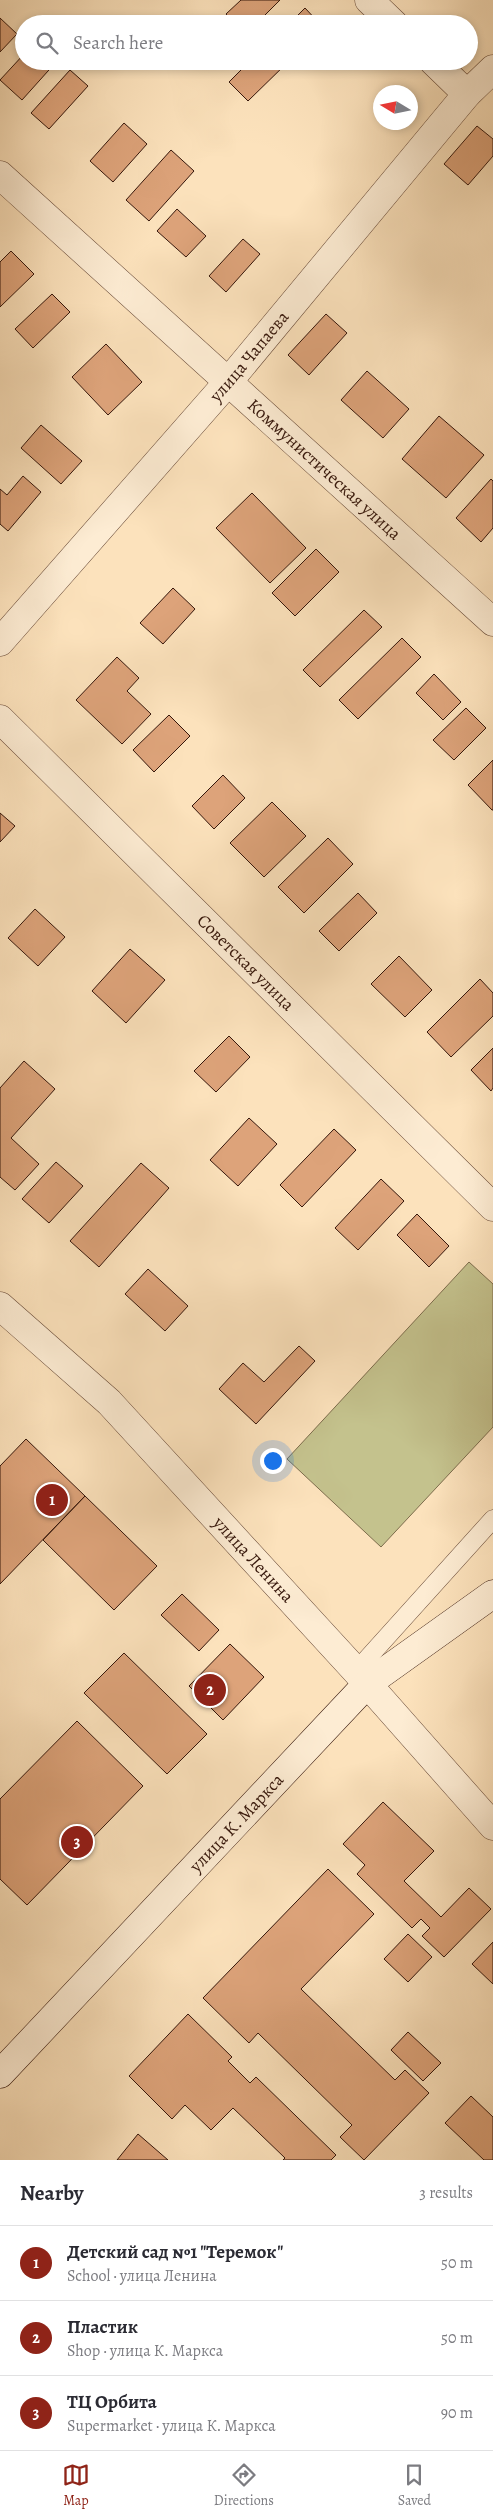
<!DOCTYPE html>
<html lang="en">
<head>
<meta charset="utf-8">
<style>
	body { margin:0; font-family:Alegreya,serif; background:#f2f2f3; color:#2b2b33 }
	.compass { position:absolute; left:373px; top:85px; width:45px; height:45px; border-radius:50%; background:#fff; box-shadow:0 2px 8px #0003; rotate:280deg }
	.you { position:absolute; left:272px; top:1460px; width:18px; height:18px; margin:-12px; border:4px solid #fff; border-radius:50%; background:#1a73e8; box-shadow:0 0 0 8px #1a73e833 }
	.badge { display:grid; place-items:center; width:32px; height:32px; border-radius:50%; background:#8f2418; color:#fff; font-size:16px; font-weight:700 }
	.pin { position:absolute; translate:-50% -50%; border:2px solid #fff; box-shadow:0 1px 5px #0006 }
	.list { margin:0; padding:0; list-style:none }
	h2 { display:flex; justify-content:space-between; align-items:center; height:65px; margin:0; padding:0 20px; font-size:21px }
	h2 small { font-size:16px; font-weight:400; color:#7c7c81 }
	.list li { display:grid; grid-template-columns:32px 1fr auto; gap:15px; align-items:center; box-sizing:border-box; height:75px; padding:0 20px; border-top:1px solid #e1e1e2 }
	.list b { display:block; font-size:19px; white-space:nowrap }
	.list p { margin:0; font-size:16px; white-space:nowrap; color:#7c7c81 }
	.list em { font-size:16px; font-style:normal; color:#7c7c81 }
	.icon { flex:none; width:28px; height:28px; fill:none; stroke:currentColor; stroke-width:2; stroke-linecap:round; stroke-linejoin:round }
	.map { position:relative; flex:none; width:493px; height:2160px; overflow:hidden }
	.search { position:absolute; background:#fff; box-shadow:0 2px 8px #0003; left:15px; right:15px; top:15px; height:55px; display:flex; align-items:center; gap:12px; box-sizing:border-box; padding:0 18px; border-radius:28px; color:#7c7c81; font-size:19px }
	.sheet { height:290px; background:#fff }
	nav { display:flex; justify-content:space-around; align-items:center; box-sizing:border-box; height:70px; border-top:1px solid #e1e1e2; background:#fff; font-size:14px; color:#7c7c81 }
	nav a { display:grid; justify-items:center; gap:2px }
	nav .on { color:#8f2418 }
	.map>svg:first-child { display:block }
</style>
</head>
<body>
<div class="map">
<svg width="493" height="2160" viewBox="0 0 493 2160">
	<rect width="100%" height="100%" fill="#fce2bc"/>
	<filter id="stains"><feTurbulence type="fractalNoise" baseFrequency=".004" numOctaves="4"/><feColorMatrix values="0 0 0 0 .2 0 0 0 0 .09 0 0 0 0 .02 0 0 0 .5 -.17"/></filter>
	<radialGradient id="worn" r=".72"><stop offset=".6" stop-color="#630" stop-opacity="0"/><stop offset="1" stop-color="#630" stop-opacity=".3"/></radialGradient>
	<!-- green -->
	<path fill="#c4c28d" stroke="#7c6c4c" d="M469 1262 493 1284V1427L381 1547 287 1459Z"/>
	<!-- building -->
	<path fill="#dda37a" stroke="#35160b" d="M241 0H280L256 24H235L226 14Z
		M305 8 320 24H289Z
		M0 18 17 34 0 52Z
		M24 54V61H57L22 100 0 80Z
		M250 61H289L248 101 229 82Z
		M70 70 88 86 49 129 31 113Z
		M124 123 147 144 113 182 90 161Z
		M477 126 493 139V156L468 185 444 164Z
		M171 150 194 171 149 221 126 200Z
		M177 209 206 236 186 257 157 231Z
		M243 239 260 254 226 292 209 276Z
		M11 251 34 274 0 307V262Z
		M52 294 70 312 33 348 15 329Z
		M326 314 347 333 309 375 288 355Z
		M106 344 142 382 108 415 72 377Z
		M367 371 409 409 383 438 341 400Z
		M439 416 484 455 446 498 402 459Z
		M41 425 82 461 61 484 21 448Z
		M23 476 41 492 8 531 0 524V489L7 495Z
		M491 479 493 481V528L481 542 456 518Z
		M252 493 306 548 270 583 216 528Z
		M316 549 339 572 295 616 272 593Z
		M173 588 195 609 163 644 140 623Z
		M364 610 382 627 320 687 303 670Z
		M402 638 421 657 358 719 339 700Z
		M117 657 139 678 127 691 151 714 122 744 76 700Z
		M434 674 461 702 443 720 416 693Z
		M466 708 486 728 454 760 433 740Z
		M169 715 190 736 154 772 133 750Z
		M493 760V810H492L468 785Z
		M223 775 245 798 214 829 192 806Z
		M272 802 306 836 264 877 230 843Z
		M0 813 15 826 0 842Z
		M328 838 353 864 304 913 278 887Z
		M358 893 377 913 339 951 319 931Z
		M35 909 65 937 38 966 8 938Z
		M130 949 165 980 126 1023 92 991Z
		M399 956 432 990 405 1017 371 984Z
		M480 979 493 993V1016L451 1057 427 1032Z
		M229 1036 250 1057 216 1092 194 1071Z
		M493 1048V1088L491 1091 471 1070Z
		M24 1061 55 1089 11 1138 39 1164 15 1190 0 1177V1088Z
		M249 1118 277 1144 238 1186 210 1160Z
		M334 1129 356 1150 302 1207 280 1185Z
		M56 1162 83 1186 49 1223 22 1199Z
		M141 1163 169 1188 99 1267 70 1241Z
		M381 1179 404 1201 358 1250 335 1228Z
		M417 1214 449 1246 429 1267 397 1235Z
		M148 1269 188 1306 165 1331 125 1294Z
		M299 1346 315 1361 256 1424 219 1389 243 1363 264 1382Z
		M26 1439 85 1496 0 1584V1466Z
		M85 1496 157 1566 114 1610 43 1540Z
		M182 1594 219 1630 199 1651 161 1615Z
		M230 1644 264 1677 223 1720 189 1686Z
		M124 1653 207 1734 167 1774 84 1693Z
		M77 1721 143 1786 27 1905 0 1879V1799Z
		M383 1802 434 1851 404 1881 441 1917 469 1888 491 1909 444 1957 422 1936 430 1928 421 1919 412 1928 357 1874 365 1865 343 1844Z
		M328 1869 374 1914 301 1989 395 2080 405 2070 429 2093 364 2160 340 2137 352 2125 258 2033 249 2043 203 1998Z
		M408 1934 432 1957 408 1982 384 1959Z
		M493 1942V1984L472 1964Z
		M188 2014 232 2057 228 2061 250 2083 256 2077 336 2155 331 2160H283L285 2158 233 2108 211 2130 185 2105 172 2119 129 2076Z
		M408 2032 441 2063 423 2081 391 2050Z
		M471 2096 493 2117V2160H484L445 2123Z
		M138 2134 168 2160H117Z"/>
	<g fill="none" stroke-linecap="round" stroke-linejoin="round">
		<!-- lane casing -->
		<g stroke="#674937" stroke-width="19">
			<path id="lane" d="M356 1671 493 1519"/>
		</g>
		<!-- street casing -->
		<g stroke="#674937" stroke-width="29">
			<g id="street">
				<path d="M369 0 394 24"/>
				<path d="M433 61 467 94"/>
				<path id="s1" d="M0 175 493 622"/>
				<path id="s2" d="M0 642 228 382 467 94 493 69"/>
				<path id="s3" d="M0 719 493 1207"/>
				<path id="s4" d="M0 1306 109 1402 356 1671 493 1826"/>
			</g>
		</g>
		<!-- secondary casing -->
		<g stroke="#35160b" stroke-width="29">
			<g id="secondary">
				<path id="s5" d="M0 2074 367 1684 493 1594"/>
			</g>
		</g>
		<!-- lane -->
		<use href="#lane" stroke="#fdecd3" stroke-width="18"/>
		<!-- street -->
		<use href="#street" stroke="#fdecd3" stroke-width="28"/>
		<!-- secondary -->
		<use href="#secondary" stroke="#fdecd3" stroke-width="28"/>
	</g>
	<g text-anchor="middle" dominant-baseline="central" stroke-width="5" stroke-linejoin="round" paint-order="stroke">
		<!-- street labels -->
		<g font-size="18" fill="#35160b" stroke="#fdecd3">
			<text stroke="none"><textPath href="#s2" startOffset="379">улица Чапаева</textPath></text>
			<text stroke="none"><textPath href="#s1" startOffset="438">Коммунистическая улица</textPath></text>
			<text stroke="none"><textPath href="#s3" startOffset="346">Советская улица</textPath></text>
			<text stroke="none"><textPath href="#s4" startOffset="359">улица Ленина</textPath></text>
			<text stroke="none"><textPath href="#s5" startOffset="345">улица К. Маркса</textPath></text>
		</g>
	</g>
	<rect width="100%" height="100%" filter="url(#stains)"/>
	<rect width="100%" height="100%" fill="url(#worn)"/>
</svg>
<svg class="compass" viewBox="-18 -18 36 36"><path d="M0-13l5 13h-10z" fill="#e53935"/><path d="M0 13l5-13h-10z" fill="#7c7c81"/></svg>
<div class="you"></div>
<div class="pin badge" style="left:52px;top:1500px">1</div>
<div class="pin badge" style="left:210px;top:1690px">2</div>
<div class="pin badge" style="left:77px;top:1842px">3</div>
<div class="search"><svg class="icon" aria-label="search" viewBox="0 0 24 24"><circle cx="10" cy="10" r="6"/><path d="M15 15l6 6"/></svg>Search here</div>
</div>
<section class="sheet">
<h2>Nearby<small>3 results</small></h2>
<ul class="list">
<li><span class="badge">1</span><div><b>Детский сад №1 &quot;Теремок&quot;</b><p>School · улица Ленина</p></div><em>50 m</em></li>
<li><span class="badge">2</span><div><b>Пластик</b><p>Shop · улица К. Маркса</p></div><em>50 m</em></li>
<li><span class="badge">3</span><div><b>ТЦ Орбита</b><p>Supermarket · улица К. Маркса</p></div><em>90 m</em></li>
</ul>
</section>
<nav>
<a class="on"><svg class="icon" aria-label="map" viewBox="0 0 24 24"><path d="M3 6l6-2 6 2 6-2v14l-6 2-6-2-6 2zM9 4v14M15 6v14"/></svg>Map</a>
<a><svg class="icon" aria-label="directions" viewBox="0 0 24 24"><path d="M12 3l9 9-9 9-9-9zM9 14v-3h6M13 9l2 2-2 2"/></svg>Directions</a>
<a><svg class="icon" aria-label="saved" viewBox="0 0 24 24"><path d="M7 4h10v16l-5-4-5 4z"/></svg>Saved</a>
</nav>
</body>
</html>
